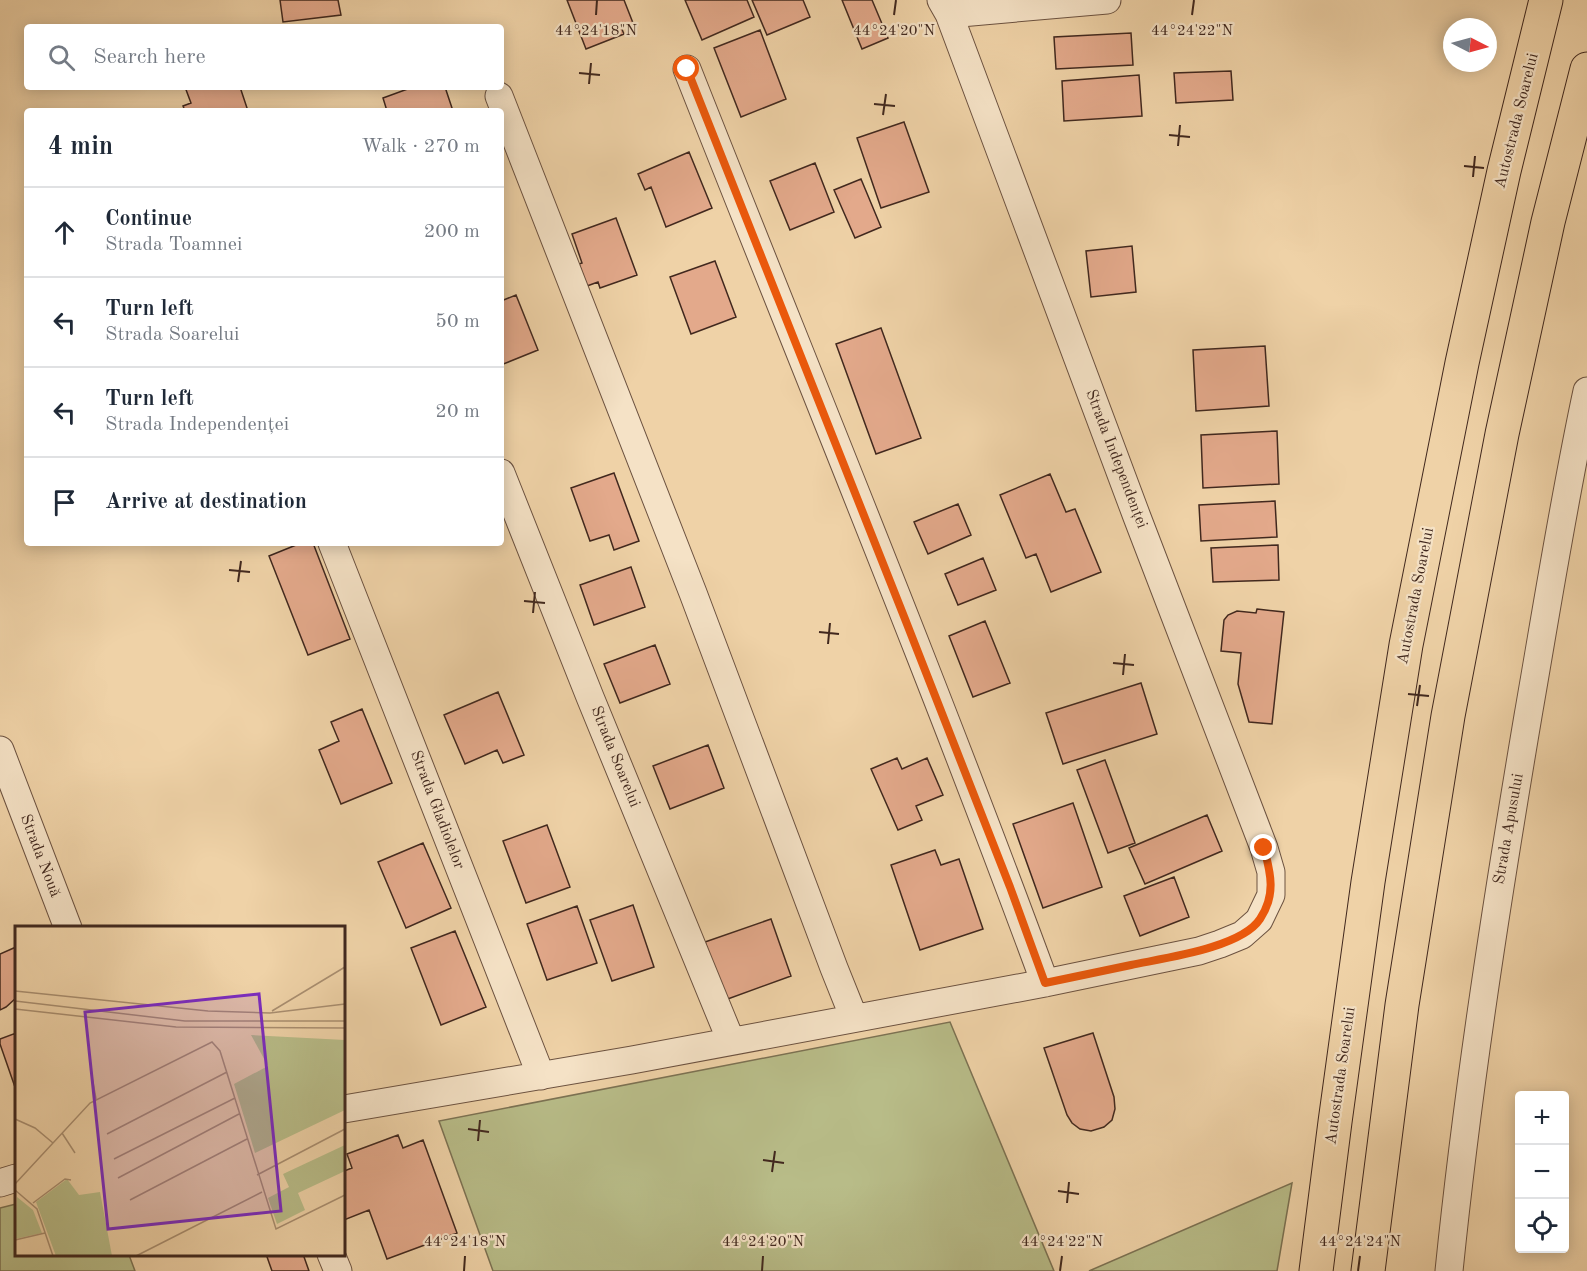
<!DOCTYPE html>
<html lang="en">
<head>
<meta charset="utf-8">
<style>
	body { margin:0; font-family:"Old Standard TT",serif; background:#f2f2f3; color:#1f2937 }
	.controls { position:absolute; right:18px; bottom:18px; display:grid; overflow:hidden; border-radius:6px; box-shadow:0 3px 15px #0003 }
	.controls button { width:54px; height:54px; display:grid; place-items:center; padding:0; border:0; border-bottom:2px solid #e0e1e3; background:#fff; color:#1f2937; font:30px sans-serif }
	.compass { position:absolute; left:1443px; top:18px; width:54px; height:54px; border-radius:50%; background:#fff; box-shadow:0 3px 15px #0003; rotate:96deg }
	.stop { position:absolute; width:18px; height:18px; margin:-14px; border:4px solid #ea580c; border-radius:50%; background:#fff }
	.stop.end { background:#ea580c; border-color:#fff; box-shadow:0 2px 6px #0008 }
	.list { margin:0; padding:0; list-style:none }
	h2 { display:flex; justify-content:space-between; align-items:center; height:78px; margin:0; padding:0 24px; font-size:26px }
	h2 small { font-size:20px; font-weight:400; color:#747a83 }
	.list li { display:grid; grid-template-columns:39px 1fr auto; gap:18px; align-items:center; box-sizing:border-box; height:90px; padding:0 24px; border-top:2px solid #e0e1e3 }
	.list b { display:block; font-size:22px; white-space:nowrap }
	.list p { margin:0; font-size:20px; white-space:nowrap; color:#747a83 }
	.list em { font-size:20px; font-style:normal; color:#747a83 }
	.icon { flex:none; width:33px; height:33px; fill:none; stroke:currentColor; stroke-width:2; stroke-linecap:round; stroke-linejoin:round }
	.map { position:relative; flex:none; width:1587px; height:1271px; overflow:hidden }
	.search { position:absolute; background:#fff; box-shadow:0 3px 15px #0003; left:24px; top:24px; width:480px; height:66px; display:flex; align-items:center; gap:15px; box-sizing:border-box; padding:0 21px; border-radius:6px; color:#747a83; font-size:22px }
	.panel { position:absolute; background:#fff; box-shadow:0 3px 15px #0003; left:24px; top:108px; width:480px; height:438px; border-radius:6px }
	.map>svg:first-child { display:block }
</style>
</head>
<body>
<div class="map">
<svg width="1587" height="1271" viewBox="0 0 1587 1271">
	<rect width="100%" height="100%" fill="#efd2a7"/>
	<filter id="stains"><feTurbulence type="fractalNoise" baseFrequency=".00333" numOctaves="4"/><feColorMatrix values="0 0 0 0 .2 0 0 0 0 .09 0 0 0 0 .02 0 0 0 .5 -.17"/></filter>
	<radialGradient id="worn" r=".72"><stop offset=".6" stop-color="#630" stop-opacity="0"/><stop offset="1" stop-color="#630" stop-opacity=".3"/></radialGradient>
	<!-- green -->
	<path fill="#b8bc88" stroke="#7c7253" stroke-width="1.5" d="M950 1022 1054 1271H493L439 1121Z
		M1292 1183 1277 1271H1089Z
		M16 1204V1254L129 1255 135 1271H0V1208Z"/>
	<!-- building -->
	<path fill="#e3a98b" stroke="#41281e" stroke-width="1.5" d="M280 0H338L341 15 283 22Z
		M567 0H624L633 23 621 27 624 34 586 49Z
		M685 0H747L754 17 702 40Z
		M752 0H803L810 17 767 35Z
		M842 0H872L888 38 862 49Z
		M760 30 786 99 741 117 714 48Z
		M1131 33 1133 65 1056 69 1054 37Z
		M1231 71 1233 100 1176 103 1174 73Z
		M1139 75 1142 116 1064 121 1062 81Z
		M185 87H240L248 111H185L183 106 191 103Z
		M413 87H445L453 111H387L383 98Z
		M904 122 929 192 881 208 857 138Z
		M689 152 712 208 666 227 651 187 645 190 638 174Z
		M815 163 834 212 790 230 770 181Z
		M861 179 881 227 855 238 834 190Z
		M616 218 637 275 600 288 598 282 587 286 579 264 582 263 572 234Z
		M1132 246 1136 292 1091 297 1086 251Z
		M715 261 736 317 691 334 670 277Z
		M516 295 538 350 501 365V301Z
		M881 328 921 438 876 454 836 344Z
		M1265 346 1269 406 1196 411 1193 350Z
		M1277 431 1279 484 1203 488 1201 435Z
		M614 473 639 541 614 550 609 535 590 541 571 488Z
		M1050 474 1066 512 1075 509 1101 572 1051 592 1036 554 1026 558 1000 495Z
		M1275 501 1277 537 1201 541 1199 505Z
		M958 504 971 535 928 554 914 522Z
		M301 543H313L350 639 308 655 269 556Z
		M1278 545 1279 580 1213 582 1211 548Z
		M983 558 996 590 958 605 945 574Z
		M631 567 645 607 594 625 580 585Z
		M1257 609 1284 612 1272 724 1249 722 1238 684 1241 653 1221 651 1224 620 1228 615 1237 611 1256 613Z
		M985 621 1010 683 973 697 949 636Z
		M655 645 670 684 620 703 604 664Z
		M1141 683 1157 734 1063 764 1046 713Z
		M498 692 524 755 503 763 497 750 465 764 444 715Z
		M362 709 392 783 341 804 319 750 339 741 331 722Z
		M708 745 724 788 670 809 653 766Z
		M897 758 902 769 927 758 943 795 916 806 922 820 898 830 871 769Z
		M1105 760 1135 843 1108 853 1077 770Z
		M1073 803 1102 887 1043 908 1013 824Z
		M1207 815 1222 851 1145 884 1129 848Z
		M547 825 570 887 526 903 503 841Z
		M423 843 451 908 406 928 378 862Z
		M935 850 941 865 959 859 983 929 920 950 891 865Z
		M1174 877 1189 917 1140 936 1124 896Z
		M633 905 654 967 612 981 590 920Z
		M577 906 597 963 547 980 527 924Z
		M771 919 791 976 725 1000 705 942Z
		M455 931 486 1007 441 1025 411 948Z
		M16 947V998L6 1007 0 1010V954Z
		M16 1033V1090L0 1044V1039Z
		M1093 1033 1114 1097 1115 1109 1112 1120 1104 1127 1091 1131 1080 1129 1072 1123 1067 1115 1044 1048Z
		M398 1135 403 1148 423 1140 457 1233 387 1259 369 1210 344 1220V1171L352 1168 347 1154Z
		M266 1254H303L309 1271H272Z"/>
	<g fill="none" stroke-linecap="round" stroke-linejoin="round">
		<!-- street casing -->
		<g stroke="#6c5240" stroke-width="29">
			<path id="street" d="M949 14 1107 0
				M687 69C807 373 932 676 1045 983
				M499 96 693 593 834 968 854 1018
				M501 473 590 697 731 1041
				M332 543 541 1076
				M0 750 68 928
				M344 1109 632 1060 1045 983 1199 951 1220 944 1242 935 1259 920 1271 895V872L1264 848 1137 517 949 14 941 0
				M0 1183 16 1178
				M331 1254 338 1271
				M1449 1271C1468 1085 1497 900 1528 716 1547 607 1564 498 1587 391"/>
		</g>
		<!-- highway casing -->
		<g stroke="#41281e" stroke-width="35">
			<path id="highway" d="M1316 1271 1335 1122 1368 882 1406 645 1462 363 1504 171 1546 0
				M1368 1271 1402 1005 1448 716 1502 434 1548 222 1587 69"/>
		</g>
		<!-- street -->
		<use href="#street" stroke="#f5e2c6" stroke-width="27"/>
		<!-- highway -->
		<use href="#highway" stroke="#efd2a7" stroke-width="33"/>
	</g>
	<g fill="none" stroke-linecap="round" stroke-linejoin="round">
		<!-- route -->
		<path stroke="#ea580c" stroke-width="8" d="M687 69 905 619 1010 887 1045 983C1074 977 1103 971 1131 965 1164 958 1241 948 1260 919 1276 895 1271 874 1264 848"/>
	</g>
	<!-- ticks -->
	<path fill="none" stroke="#41281e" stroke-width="2" d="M596 15 597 0M894 15 896 0M1192 15 1194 0M579 73 600 75M589 84 591 63M874 104 895 106M883 115 886 94M1169 135 1190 137M1178 146 1180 125M1464 166 1484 168M1473 177 1475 156M229 570 250 572M238 582 241 561M524 601 545 603M533 613 535 592M819 632 839 634M828 644 830 623M1113 663 1134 665M1123 675 1125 654M1408 694 1429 696M1417 706 1420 685M468 1129 489 1132M478 1141 480 1120M763 1160 784 1163M772 1172 775 1151M1058 1191 1079 1194M1067 1203 1069 1182M464 1271 465 1256M762 1271 763 1256M1060 1271 1062 1256M1358 1271 1360 1256"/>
	<g text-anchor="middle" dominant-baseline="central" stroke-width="4.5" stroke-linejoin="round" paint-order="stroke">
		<!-- street labels -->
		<g font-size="16" fill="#41281e" stroke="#f5e2c6">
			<text transform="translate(1517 121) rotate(-76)">Autostrada Soarelui</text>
			<text transform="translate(1116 459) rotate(69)">Strada Independenței</text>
			<text transform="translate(1416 596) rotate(-79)">Autostrada Soarelui</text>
			<text transform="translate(615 757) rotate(68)">Strada Soarelui</text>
			<text transform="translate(437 810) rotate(69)">Strada Gladiolelor</text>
			<text transform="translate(1509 829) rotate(-80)">Strada Apusului</text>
			<text transform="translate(40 856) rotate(69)">Strada Nouă</text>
			<text transform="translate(1341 1076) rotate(-82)">Autostrada Soarelui</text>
		</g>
	</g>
	<!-- overview -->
	<g transform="translate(15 926)">
		<rect width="330" height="330" fill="#efd2a7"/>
		<path d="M236 109 330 114V184L240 227 219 158 253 140ZM330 219V245L283 267 290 284 262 298 253 272 274 261 268 248ZM52 253 64 269 85 266 97 330H41L21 276ZM2 271 18 284 27 307 0 313Z" fill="#b8bc88"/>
		<path fill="none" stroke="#a98e70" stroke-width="1.5" d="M0 65 193 85 255 87 330 78M0 75 170 95H330M0 83 161 101 330 102M257 85 330 41M77 151 81 173M0 193 20 202 38 217M47 207 60 227M92 208 212 146M99 233 220 172M242 249 330 203M103 252 224 188M0 258 75 177 197 116 205 125 261 303 330 269M0 264 22 283 38 330M115 274 232 213M18 277 50 253 56 254M0 314 30 307M121 330 247 266"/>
		<path fill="#7b2cbf" fill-opacity="0.15" stroke="#7b2cbf" stroke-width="3" d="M244 68 266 285 93 303 70 86Z"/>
		<rect width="330" height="330" fill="none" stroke="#41281e" stroke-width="3"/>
	</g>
	<g font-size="15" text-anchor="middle" fill="#41281e" stroke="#f5e2c6" stroke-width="4.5" stroke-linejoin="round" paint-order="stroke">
		<text x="596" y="35">44°24'18"N</text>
		<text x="894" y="35">44°24'20"N</text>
		<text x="1192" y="35">44°24'22"N</text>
		<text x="465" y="1246">44°24'18"N</text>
		<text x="763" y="1246">44°24'20"N</text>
		<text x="1062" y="1246">44°24'22"N</text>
		<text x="1360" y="1246">44°24'24"N</text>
	</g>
	<rect width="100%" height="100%" filter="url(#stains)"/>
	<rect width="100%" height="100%" fill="url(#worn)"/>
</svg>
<div class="controls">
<button>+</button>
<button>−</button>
<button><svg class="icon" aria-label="locate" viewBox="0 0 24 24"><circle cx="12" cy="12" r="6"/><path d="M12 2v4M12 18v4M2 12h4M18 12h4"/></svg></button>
</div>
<svg class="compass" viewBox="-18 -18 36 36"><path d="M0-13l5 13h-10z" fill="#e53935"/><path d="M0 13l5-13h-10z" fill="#747a83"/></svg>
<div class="stop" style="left:687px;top:69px"></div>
<div class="stop end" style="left:1264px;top:848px"></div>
<div class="search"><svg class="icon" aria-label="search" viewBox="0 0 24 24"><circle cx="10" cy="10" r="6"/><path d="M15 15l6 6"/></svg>Search here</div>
<section class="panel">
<h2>4 min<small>Walk · 270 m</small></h2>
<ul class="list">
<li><svg class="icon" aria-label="ahead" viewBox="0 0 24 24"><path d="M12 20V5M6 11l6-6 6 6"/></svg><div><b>Continue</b><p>Strada Toamnei</p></div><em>200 m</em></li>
<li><svg class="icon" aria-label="left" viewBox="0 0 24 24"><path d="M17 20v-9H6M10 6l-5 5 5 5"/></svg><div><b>Turn left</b><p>Strada Soarelui</p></div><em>50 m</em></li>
<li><svg class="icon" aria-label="left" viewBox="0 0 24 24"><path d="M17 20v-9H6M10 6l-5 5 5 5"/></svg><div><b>Turn left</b><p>Strada Independenței</p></div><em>20 m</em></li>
<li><svg class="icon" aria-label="arrive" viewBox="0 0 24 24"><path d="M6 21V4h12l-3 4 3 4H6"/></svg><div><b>Arrive at destination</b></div></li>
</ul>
</section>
</div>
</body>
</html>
